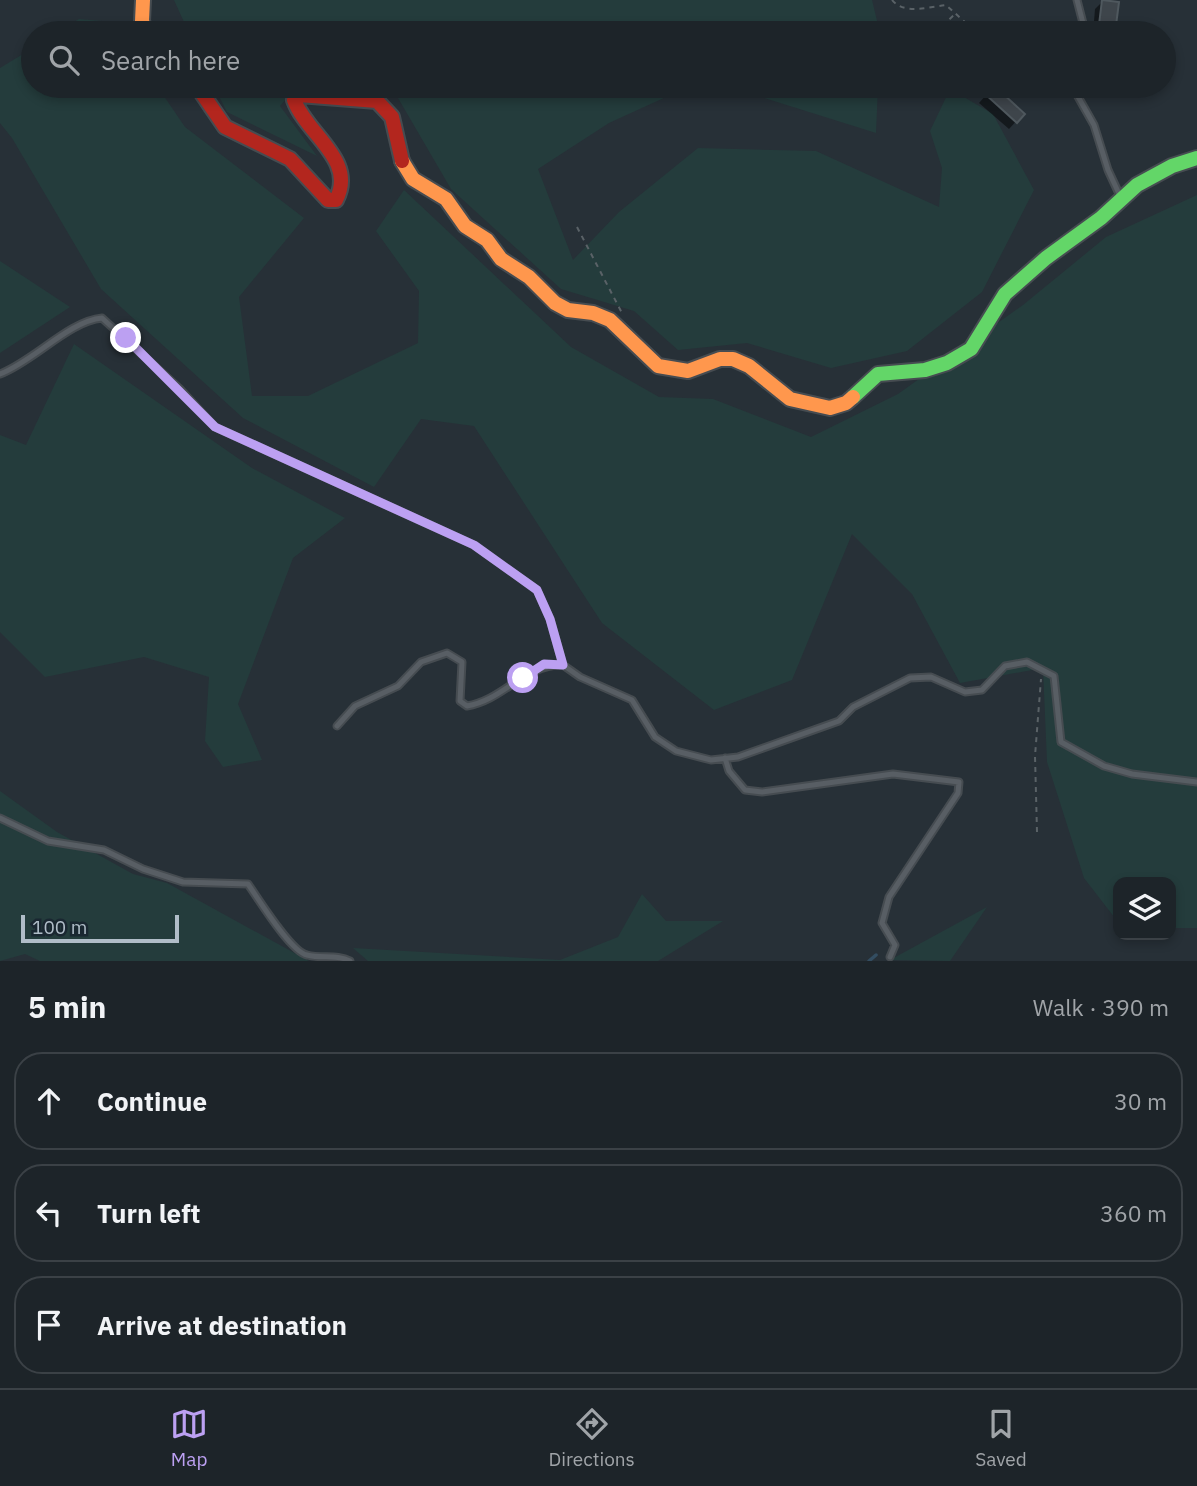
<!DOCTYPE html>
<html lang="en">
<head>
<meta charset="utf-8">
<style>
	body { margin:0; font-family:"IBM Plex Sans",sans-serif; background:#2a3035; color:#f1f3f6 }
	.controls { position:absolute; right:21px; bottom:21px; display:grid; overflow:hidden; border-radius:14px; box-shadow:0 4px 10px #0003 }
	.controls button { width:63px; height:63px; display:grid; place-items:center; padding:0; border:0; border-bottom:2px solid #3b4146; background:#1d2429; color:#f1f3f6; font:35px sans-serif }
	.scale { position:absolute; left:21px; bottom:18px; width:158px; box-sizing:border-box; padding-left:7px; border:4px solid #b0bdc8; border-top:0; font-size:19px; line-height:24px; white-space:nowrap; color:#b0bdc8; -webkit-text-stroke:5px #1a2731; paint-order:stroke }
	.stop { position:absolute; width:21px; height:21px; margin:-16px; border:5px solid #bca0f2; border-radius:50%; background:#fff }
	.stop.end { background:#bca0f2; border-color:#fff; box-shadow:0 2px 7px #0008 }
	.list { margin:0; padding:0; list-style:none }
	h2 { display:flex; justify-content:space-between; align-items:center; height:91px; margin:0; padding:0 28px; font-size:30px }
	h2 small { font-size:23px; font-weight:400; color:#a0a4a8 }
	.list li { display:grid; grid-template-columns:46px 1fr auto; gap:21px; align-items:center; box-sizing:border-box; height:98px; margin:0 14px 14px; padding:0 14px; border:2px solid #3b4146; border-radius:28px }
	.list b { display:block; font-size:26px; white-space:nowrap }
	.list em { font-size:23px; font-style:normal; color:#a0a4a8 }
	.icon { flex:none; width:38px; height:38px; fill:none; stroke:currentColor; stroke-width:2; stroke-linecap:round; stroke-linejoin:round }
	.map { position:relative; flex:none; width:1197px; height:961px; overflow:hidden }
	.search { position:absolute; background:#1d2429; box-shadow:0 4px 10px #0003; left:21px; right:21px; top:21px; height:77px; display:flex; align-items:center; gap:18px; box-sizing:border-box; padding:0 24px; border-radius:38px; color:#a0a4a8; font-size:26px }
	.sheet { height:427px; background:#1d2429 }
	nav { display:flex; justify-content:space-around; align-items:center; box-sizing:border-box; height:98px; border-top:2px solid #3b4146; background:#1d2429; font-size:19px; color:#a0a4a8 }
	nav a { display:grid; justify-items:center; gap:4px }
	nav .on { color:#bca0f2 }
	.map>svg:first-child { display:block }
</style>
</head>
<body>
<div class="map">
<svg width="1197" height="961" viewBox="0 0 1197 961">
	<rect width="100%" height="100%" fill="#273037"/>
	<!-- green -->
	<path fill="#243c3c" d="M174 0H872L880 33H189Z
		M79 19 113 22 121 33H56Z
		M33 48V86H157L185 127 304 218 239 297 252 396H308L418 343 419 291 376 231 404 190 571 347 659 397 713 399 811 437 898 394 1023 305 1106 237 1197 195V928H1171V882H1118V922L1084 878 1047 762 1043 668 960 683 912 594 852 534 792 680 714 710 602 623 474 426 421 419 374 487 243 418 101 289 12 138 0 123V68Z
		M214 86H297L280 106 317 156 227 112Z
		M391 86H690L609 123 538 169 573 260 619 212 698 148 816 151 939 207 942 168 930 131 950 89 993 114 1034 190 982 292 907 351 831 368 747 343 678 350 634 311 561 289 451 189Z
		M726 86H878L876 133Z
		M0 261 70 307 0 353Z
		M74 344 252 468 345 518 293 558 238 704 262 760 223 767 205 741 209 677 144 657 45 677 0 632V435L26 445Z
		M0 791 57 832 133 874 167 883 309 961H40L25 954 0 961Z
		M642 894 666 921H723L658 961H368L353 948 560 960 618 937Z
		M987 907 950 961 890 960Z"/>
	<!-- shadow -->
	<path fill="#0007" d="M1102 2 1117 3 1114 33H1093L1095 9Z
		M994 86H1005L999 93 1023 114 1009 129 979 103Z"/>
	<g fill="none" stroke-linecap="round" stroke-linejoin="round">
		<!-- stream -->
		<path stroke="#334d61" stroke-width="3.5" d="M869 961 876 955"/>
	</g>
	<!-- building -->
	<path fill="#3e454b" stroke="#4f585e" stroke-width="2" d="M1102 0 1119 2 1115 33H1098Z
		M992 86H1007L1001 92 1025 114 1017 123 985 94Z"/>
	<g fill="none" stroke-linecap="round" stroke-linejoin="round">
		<!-- lane casing -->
		<g stroke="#464c51" stroke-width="9">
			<path id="lane" d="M1077 0 1085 31 1083 33
				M1072 86 1094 125 1108 170 1121 198
				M0 374C34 361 69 321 102 318L180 389 215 427 474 545 537 590 550 619 563 665 580 677 632 700 655 737 676 751 711 760 738 757 839 721 853 707 910 678 931 677 965 692 982 690 1005 666 1027 662 1054 676 1061 742 1104 766 1132 774 1197 782
				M337 726 355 706 398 686 421 662 447 653 462 662 460 701 467 706C504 700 524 664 563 665
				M725 758 729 771 745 790 762 792 893 774 959 782 958 793 889 897 882 923 895 945 890 957
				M0 818 48 841 104 850 143 869 183 882 248 884C259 900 291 952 307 955 322 959 337 954 350 961"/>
		</g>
		<!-- fast casing -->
		<g stroke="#464c51" stroke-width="18">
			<path id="fast" d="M853 397 878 374 925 370 947 363 971 349 1005 294 1046 258 1101 218 1137 185 1172 166 1197 158"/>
		</g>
		<!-- slow casing -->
		<g stroke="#464c51" stroke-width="18">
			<path id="slow" d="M143 0 142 21 146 33
				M402 161 413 179 446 199 465 226 487 240 501 259 529 277 555 303 568 310 593 313 610 320 658 366 688 371 720 359H733L749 366 790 399 830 408 846 403 853 397"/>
		</g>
		<!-- jam casing -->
		<g stroke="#464c51" stroke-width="18">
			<path id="jam" d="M197 86 225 127 290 159 328 200H336C357 160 307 135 294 100L299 95 377 101 392 117 402 161"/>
		</g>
		<!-- path -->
		<path stroke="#5a6267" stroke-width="2" stroke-dasharray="5 5" stroke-linecap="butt" d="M892 0C904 15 928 7 946 5L977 33
			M935 33 956 13
			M577 227 622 313
			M1037 832 1035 756 1041 679"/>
		<!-- lane -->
		<use href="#lane" stroke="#585e64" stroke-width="5"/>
		<!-- fast -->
		<use href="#fast" stroke="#63d668" stroke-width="14"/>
		<!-- slow -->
		<use href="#slow" stroke="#ff974d" stroke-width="14"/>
		<!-- jam -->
		<use href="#jam" stroke="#b3261e" stroke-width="14"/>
	</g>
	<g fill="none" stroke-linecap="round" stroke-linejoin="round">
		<!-- route -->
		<path stroke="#bca0f2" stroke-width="9" d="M126 338 215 427 474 545 537 590 550 619 563 665 544 664 523 678"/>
	</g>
</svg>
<div class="controls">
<button><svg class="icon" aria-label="layers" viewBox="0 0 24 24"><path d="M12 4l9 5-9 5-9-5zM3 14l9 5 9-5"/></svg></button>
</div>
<div class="scale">100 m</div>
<div class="stop" style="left:523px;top:678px"></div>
<div class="stop end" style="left:126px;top:338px"></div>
<div class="search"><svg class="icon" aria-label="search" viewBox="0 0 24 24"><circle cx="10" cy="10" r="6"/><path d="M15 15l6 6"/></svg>Search here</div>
</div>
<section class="sheet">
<h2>5 min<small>Walk · 390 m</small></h2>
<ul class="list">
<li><svg class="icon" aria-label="ahead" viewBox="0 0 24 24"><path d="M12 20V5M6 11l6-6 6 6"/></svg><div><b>Continue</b></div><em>30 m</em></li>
<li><svg class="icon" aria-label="left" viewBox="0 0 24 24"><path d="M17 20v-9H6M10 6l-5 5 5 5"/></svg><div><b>Turn left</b></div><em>360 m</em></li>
<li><svg class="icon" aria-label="arrive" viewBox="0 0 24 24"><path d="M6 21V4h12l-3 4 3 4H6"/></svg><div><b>Arrive at destination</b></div></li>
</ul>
</section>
<nav>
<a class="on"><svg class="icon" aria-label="map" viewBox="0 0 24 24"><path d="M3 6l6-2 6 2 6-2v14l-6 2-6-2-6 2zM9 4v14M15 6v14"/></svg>Map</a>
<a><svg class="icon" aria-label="directions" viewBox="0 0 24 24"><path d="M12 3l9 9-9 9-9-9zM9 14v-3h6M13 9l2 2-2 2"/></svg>Directions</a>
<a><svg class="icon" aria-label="saved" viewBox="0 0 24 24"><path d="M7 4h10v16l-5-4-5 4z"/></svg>Saved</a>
</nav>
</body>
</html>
